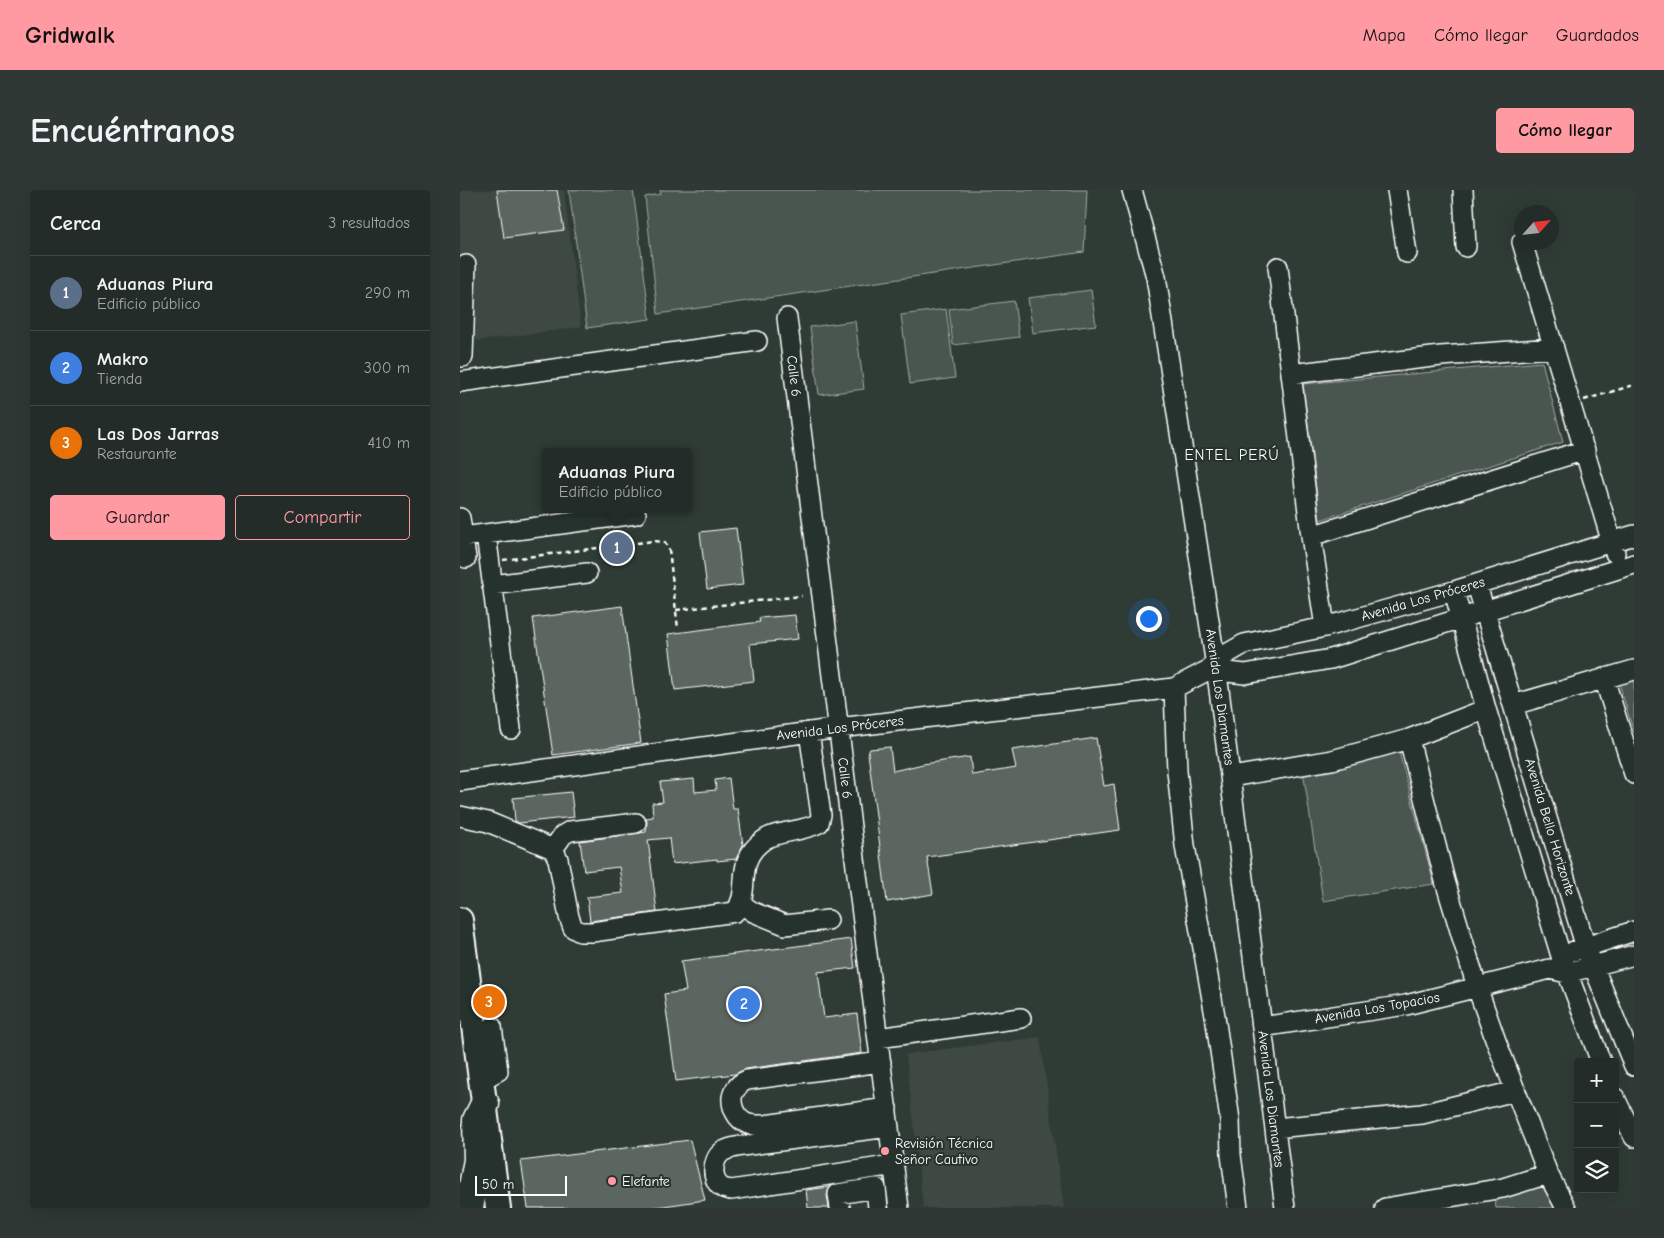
<!DOCTYPE html>
<html lang="es">
<head>
<meta charset="utf-8">
<style>
	body { margin:0; font-family:"Comic Neue",sans-serif; background:#2f3834; color:#f1f3f6 }
	.controls { position:absolute; right:15px; bottom:15px; display:grid; overflow:hidden; border-radius:5px; box-shadow:0 5px 20px #0002 }
	.controls button { width:45px; height:45px; display:grid; place-items:center; padding:0; border:0; border-bottom:1px solid #404845; background:#232c28; color:#f1f3f6; font:25px sans-serif }
	.compass { position:absolute; left:1054px; top:15px; width:45px; height:45px; border-radius:50%; background:#232c28; box-shadow:0 5px 20px #0002; rotate:63deg }
	.scale { position:absolute; left:15px; bottom:12px; width:92px; box-sizing:border-box; padding-left:5px; border:2px solid #fff; border-top:0; font-size:14px; line-height:18px; white-space:nowrap; color:#fff; -webkit-text-stroke:4px #26332d; paint-order:stroke }
	.you { position:absolute; left:688px; top:428px; width:18px; height:18px; margin:-12px; border:4px solid #fff; border-radius:50%; background:#1a73e8; box-shadow:0 0 0 8px #1a73e833 }
	.badge { display:grid; place-items:center; width:32px; height:32px; border-radius:50%; background:#ff9aa2; color:#fff; font-size:16px; font-weight:700 }
	.pin { position:absolute; translate:-50% -50%; border:2px solid #fff; box-shadow:0 1px 5px #0006 }
	.popup { position:absolute; left:82px; top:258px; width:150px; height:65px; box-sizing:border-box; display:grid; place-content:center; border-radius:5px; background:#232c28; filter:drop-shadow(0 1px 4px #0005); font-size:16px; white-space:nowrap; color:#a3a7a8 }
	.popup b { font-size:19px; color:#f1f3f6 }
	.popup::after { content:''; position:absolute; left:50%; top:100%; margin-left:-10px; border:10px solid transparent; border-top-color:#232c28 }
	.list { margin:0; padding:0; list-style:none }
	h2 { display:flex; justify-content:space-between; align-items:center; height:65px; margin:0; padding:0 20px; font-size:21px }
	h2 small { font-size:16px; font-weight:400; color:#a3a7a8 }
	.list li { display:grid; grid-template-columns:32px 1fr auto; gap:15px; align-items:center; box-sizing:border-box; height:75px; padding:0 20px; border-top:1px solid #404845 }
	.list b { display:block; font-size:19px; white-space:nowrap }
	.list p { margin:0; font-size:16px; white-space:nowrap; color:#a3a7a8 }
	.list em { font-size:16px; font-style:normal; color:#a3a7a8 }
	.actions { display:flex; gap:10px; padding:15px 20px }
	.actions a { flex:1; padding:11px 0; border:1px solid #ff9aa2; border-radius:5px; text-align:center; font-size:18px; color:#ff9aa2 }
	.actions .main { background:#ff9aa2; color:#111 }
	.icon { flex:none; width:28px; height:28px; fill:none; stroke:currentColor; stroke-width:2; stroke-linecap:round; stroke-linejoin:round }
	.map { position:relative; flex:none; width:1174px; height:1018px; overflow:hidden; border-radius:5px }
	header { display:flex; align-items:center; gap:30px; box-sizing:border-box; height:70px; padding:0 25px; background:#ff9aa2; color:#111 }
	header strong { font-size:24px }
	nav { display:flex; gap:28px; margin-inline-start:auto; font-size:18px }
	.intro { display:flex; align-items:center; justify-content:space-between; box-sizing:border-box; height:120px; padding:0 30px }
	h1 { margin:0; font-size:35px }
	.button { padding:12px 22px; border-radius:5px; background:#ff9aa2; color:#111; font-size:18px; font-weight:700 }
	main { display:flex; gap:30px; padding:0 30px }
	aside { flex:1; background:#232c28; border-radius:5px; box-shadow:0 5px 20px #0002 }
	.map>svg:first-child { display:block }
</style>
</head>
<body>
<header>
<strong>Gridwalk</strong>
<nav><a>Mapa</a><a>Cómo llegar</a><a>Guardados</a></nav>
</header>
<div class="intro"><h1>Encuéntranos</h1><a class="button">Cómo llegar</a></div>
<main>
<aside>
<h2>Cerca<small>3 resultados</small></h2>
<ul class="list">
<li><span class="badge" style="background:#5c6f8a">1</span><div><b>Aduanas Piura</b><p>Edificio público</p></div><em>290 m</em></li>
<li><span class="badge" style="background:#3f7fe0">2</span><div><b>Makro</b><p>Tienda</p></div><em>300 m</em></li>
<li><span class="badge" style="background:#e8710a">3</span><div><b>Las Dos Jarras</b><p>Restaurante</p></div><em>410 m</em></li>
</ul>
<div class="actions"><a class="main">Guardar</a><a>Compartir</a></div>
</aside>
<div class="map">
<svg width="1174" height="1018" viewBox="0 0 1174 1018">
	<rect width="100%" height="100%" fill="#2f3b35"/>
	<filter id="ink" filterUnits="userSpaceOnUse"><feTurbulence type="fractalNoise" baseFrequency=".02" numOctaves="2"/><feDisplacementMap in="SourceGraphic" scale="10" xChannelSelector="R" yChannelSelector="G"/><feConvolveMatrix kernelMatrix="1 2 1 2 8 2 1 2 1" color-interpolation-filters="sRGB"/></filter>
	<g filter="url(#ink)">
		<!-- built -->
		<path fill="#3c4842" d="M0 0H104L121 137 18 151 13 145 0 147Z
			M580 847 604 1018H463L446 864Z"/>
		<!-- green -->
		<path fill="#4a544f" stroke="#a4aaa7" d="M109 0H173L190 129 127 138Z
			M200 0H627L624 62 198 124 185 7 201 4Z
			M631 100 636 135 573 143 568 108Z
			M554 111 559 147 493 155 489 119Z
			M486 119 495 188 450 194 441 125Z
			M395 131 404 199 359 205 350 137Z
			M1082 172 1103 252 860 330 843 194Z
			M1174 489V543L1159 493Z
			M939 562 974 694 863 711 843 581Z
			M1086 992 1100 1018H1036L1034 1005Z"/>
		<!-- building -->
		<path fill="#5b6661" stroke="#fff" d="M37 0H97L104 40 44 48Z
			M276 338 283 395 247 399 240 342Z
			M162 416 181 553 93 565 73 428Z
			M335 425 338 449 290 454 294 491 215 500 208 444 300 432 299 428Z
			M636 548 644 596 654 594 660 640 467 667 473 704 427 712 408 563 410 559 430 557 433 581 463 574 510 567 512 585 556 578 552 560Z
			M269 588 273 619H278L283 655 276 669 257 671V669L212 674 209 648 188 650 197 722 130 731 127 707 163 703 159 677 124 681 120 651 186 642 187 632 186 628 193 627 192 613 203 612 200 592 234 589 235 602 256 600 255 590Z
			M111 602 114 627 59 633 55 631 53 608Z
			M391 749 395 778 358 782 364 828 397 824 402 863 286 879 275 884 216 891 204 804 226 801 221 771Z
			M230 950 245 1010 190 1018H68L61 971Z
			M370 997 367 1005 369 1018H348L346 1000Z"/>
		<g fill="none" stroke-linecap="round" stroke-linejoin="round">
			<!-- minor casing -->
			<g stroke="#fff" stroke-width="22">
				<path id="minor" d="M672 0 696 87 756 476 825 1018
					M937 0 947 63
					M1003 0 1006 57
					M1062 52 1155 363
					M818 77 851 346 865 437
					M327 128 439 1018
					M3 167 6 75
					M831 184 981 166 1094 158
					M0 192 297 151
					M0 328 6 368
					M26 344 51 539
					M851 346 1125 260
					M3 347 176 324
					M32 395 127 383
					M1017 395 1126 758 1174 876
					M994 401 1026 519 1101 766 1141 872
					M756 476 768 482 785 484 871 469 1174 374
					M1144 488 1174 584
					M714 498 717 581 725 656 755 826 770 930 771 965 778 1018
					M1053 515 1174 480
					M949 549 985 691 1017 797 1036 851 1088 984 1106 1018
					M771 587 872 570 949 549 1026 519
					M0 591 379 538 714 498 756 476 765 465 784 454 865 437 994 401 1174 345
					M0 626 28 632 93 659 98 669 109 727 113 738 120 742H132L275 722C293 700 272 672 304 650 316 641 343 642 359 633L361 625 349 542
					M93 659 103 645 110 641 176 633
					M280 713 293 722 325 735 368 730
					M1114 761 1174 741
					M802 837 946 815 1090 779 1107 783 1174 765
					M418 848 561 828
					M421 872 287 890C282 892 278 895 275 900 268 910 274 926 284 932 290 936 298 935 305 935L427 918
					M22 890 38 881 32 837
					M1155 908 1174 947
					M429 937 282 956C275 957 268 958 262 962 252 970 250 991 263 998 265 999 268 999 271 1000L434 975
					M815 938 962 924 1055 901
					M380 1018 378 1004 416 998 418 1018
					M925 1018 1043 998 1088 984"/>
			</g>
			<!-- major casing -->
			<g stroke="#fff" stroke-width="28">
				<path id="major" d="M0 730 38 1018"/>
			</g>
			<!-- highway casing -->
			<g stroke="#fff" stroke-width="31">
				<path id="highway" d="M9 1018 18 970 17 930 25 914"/>
			</g>
			<!-- path -->
			<path stroke="#fff" stroke-width="2.5" stroke-dasharray="5 4" stroke-linecap="butt" d="M1124 210 1174 195
				M43 370 193 351 204 352 209 359 218 439
				M216 420 342 406"/>
			<!-- minor -->
			<use href="#minor" stroke="#26332d" stroke-width="19"/>
			<!-- major -->
			<use href="#major" stroke="#26332d" stroke-width="24"/>
			<!-- highway -->
			<use href="#highway" stroke="#26332d" stroke-width="28"/>
		</g>
	</g>
	<!-- markers -->
	<g fill="#ff9aa2" stroke="#26332d" stroke-width="2">
		<circle cx="425" cy="961" r="5"/>
		<circle cx="152" cy="991" r="5"/>
	</g>
	<g text-anchor="middle" dominant-baseline="central" stroke-width="4" stroke-linejoin="round" paint-order="stroke">
		<!-- street labels -->
		<g font-size="14" fill="#fff" stroke="#26332d">
			<text transform="translate(334 186) rotate(83)">Calle 6</text>
			<text transform="translate(963 409) rotate(-16)">Avenida Los Próceres</text>
			<text transform="translate(760 507) rotate(82)">Avenida Los Diamantes</text>
			<text transform="translate(380 538) rotate(-7)">Avenida Los Próceres</text>
			<text transform="translate(385 588) rotate(83)">Calle 6</text>
			<text transform="translate(1090 637) rotate(73)">Avenida Bello Horizonte</text>
			<text transform="translate(917 818) rotate(-10)">Avenida Los Topacios</text>
			<text transform="translate(811 909) rotate(83)">Avenida Los Diamantes</text>
		</g>
		<!-- poi labels -->
		<g font-size="14" fill="#fff" stroke="#26332d" text-anchor="start">
			<text x="435" y="953">Revisión Técnica<tspan x="435" dy="16">Señor Cautivo</tspan></text>
			<text x="162" y="991">Elefante</text>
		</g>
		<!-- neighbourhood labels -->
		<g font-size="15" letter-spacing="1" fill="#fff" stroke="#26332d">
			<text x="772" y="265">ENTEL PERÚ</text>
		</g>
	</g>
</svg>
<div class="controls">
<button>+</button>
<button>−</button>
<button><svg class="icon" aria-label="layers" viewBox="0 0 24 24"><path d="M12 4l9 5-9 5-9-5zM3 14l9 5 9-5"/></svg></button>
</div>
<svg class="compass" viewBox="-18 -18 36 36"><path d="M0-13l5 13h-10z" fill="#e53935"/><path d="M0 13l5-13h-10z" fill="#a3a7a8"/></svg>
<div class="scale">50 m</div>
<div class="you"></div>
<div class="pin badge" style="left:157px;top:358px;background:#5c6f8a">1</div>
<div class="popup"><b>Aduanas Piura</b>Edificio público</div>
<div class="pin badge" style="left:284px;top:814px;background:#3f7fe0">2</div>
<div class="pin badge" style="left:29px;top:812px;background:#e8710a">3</div>
</div>
</main>
</body>
</html>
